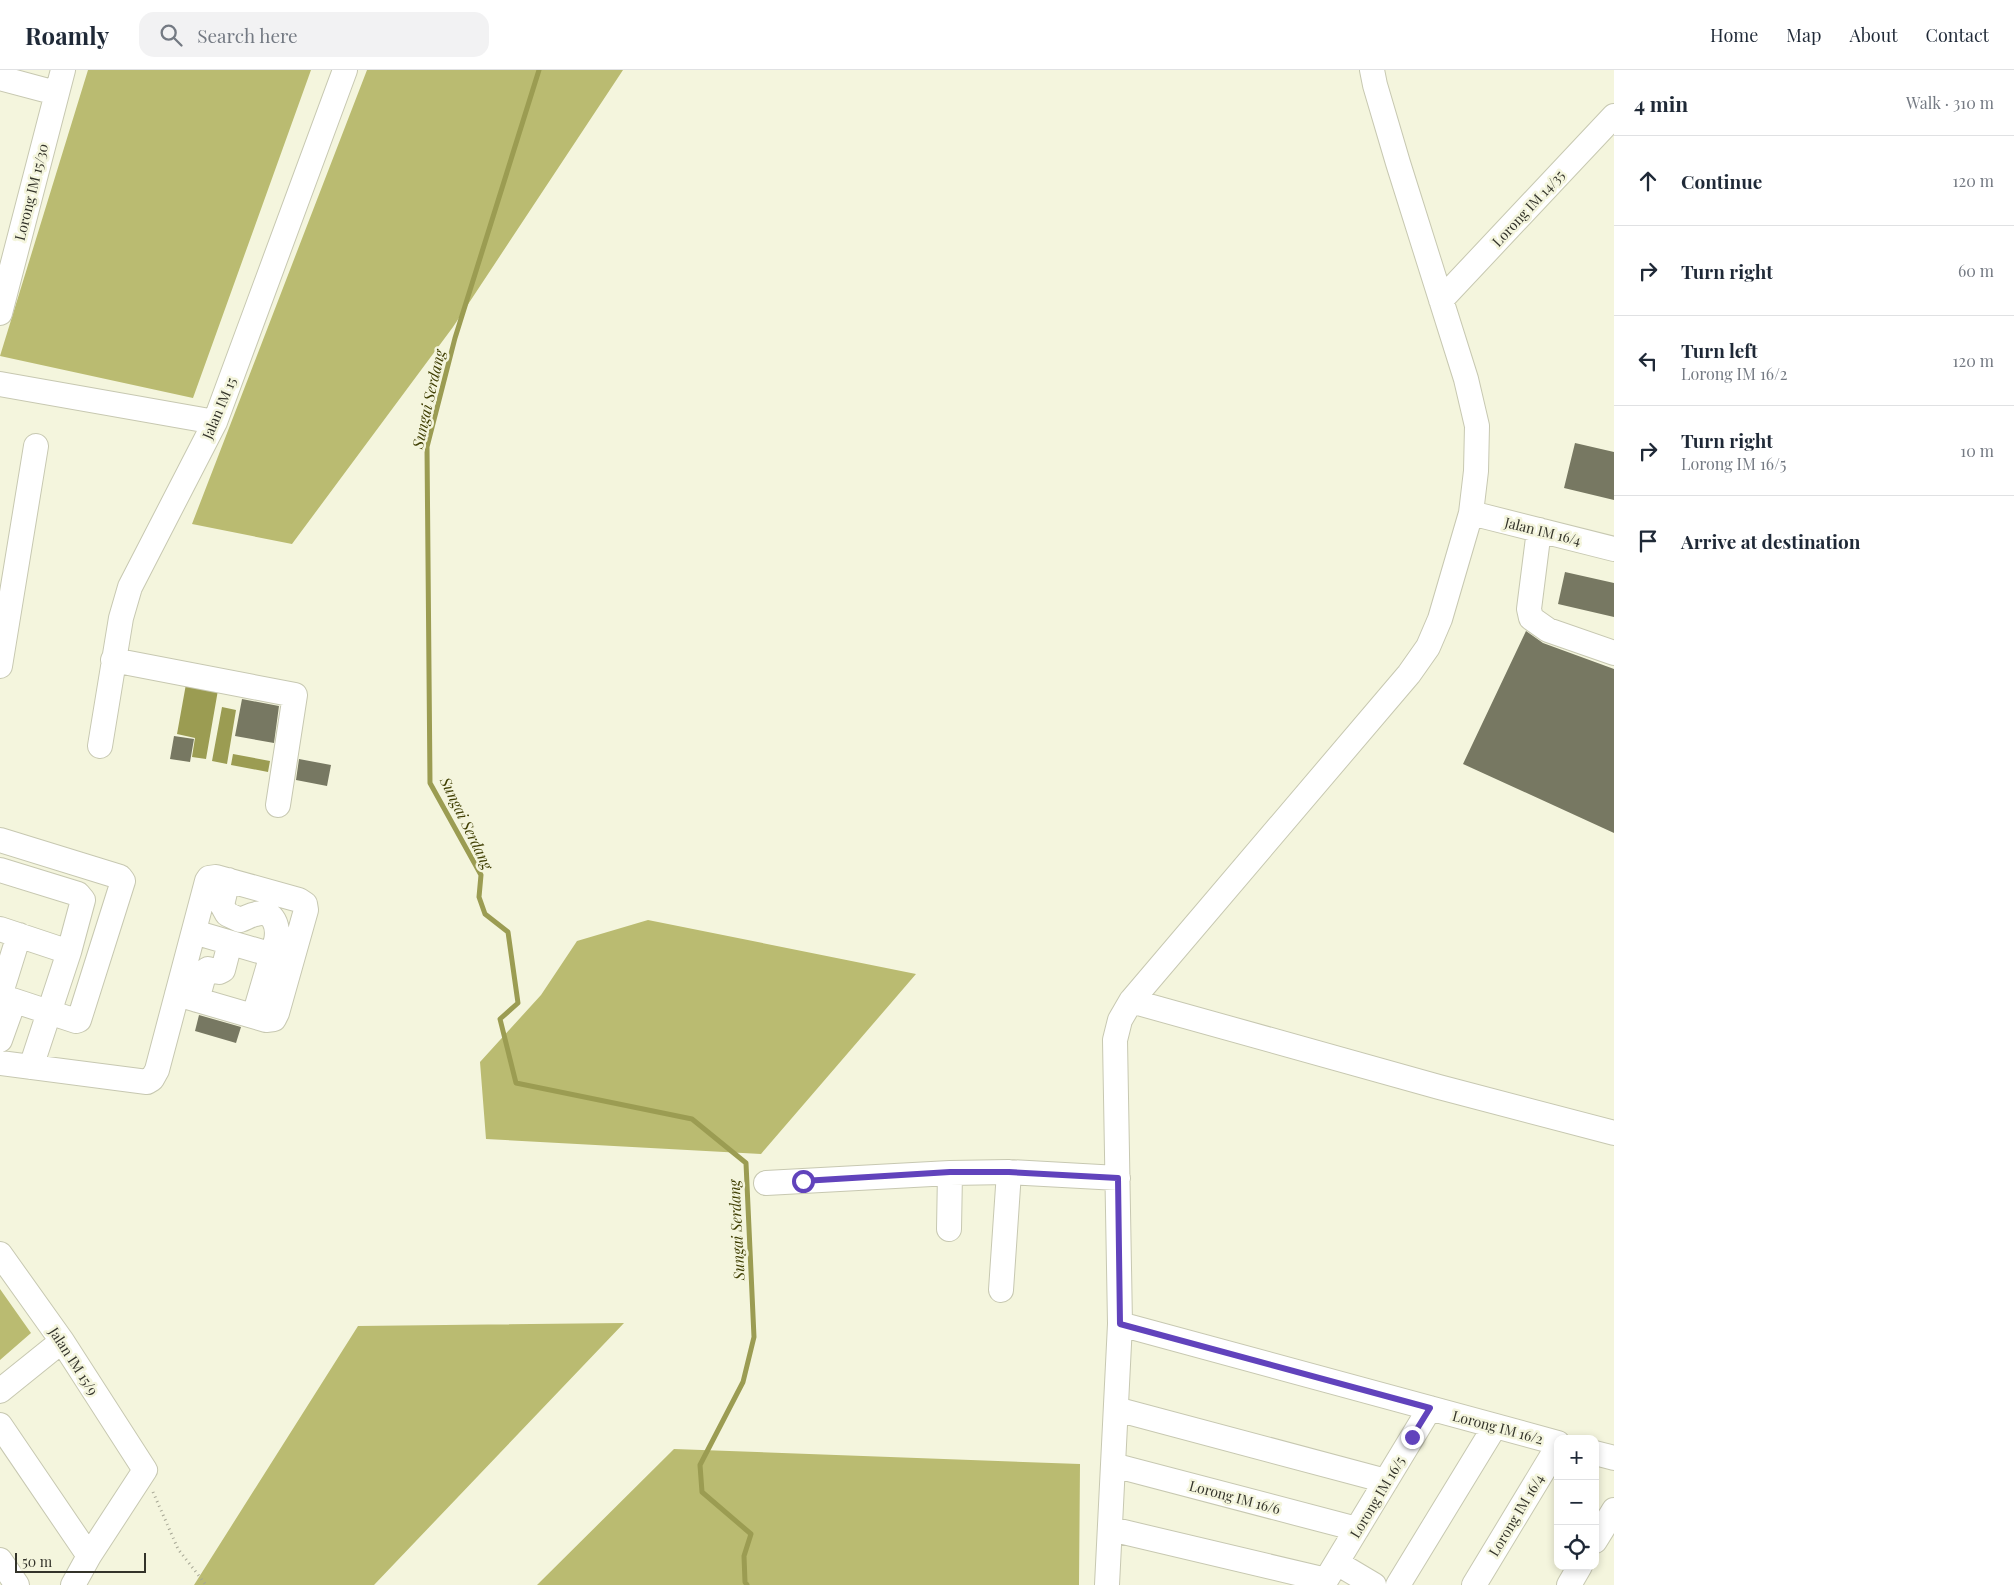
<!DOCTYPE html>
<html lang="en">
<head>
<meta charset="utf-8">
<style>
	body { margin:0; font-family:"Playfair Display",serif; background:#f2f2f3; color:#1f2937 }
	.controls { position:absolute; right:15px; bottom:15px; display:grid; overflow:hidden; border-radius:10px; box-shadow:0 2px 8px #0003 }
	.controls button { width:45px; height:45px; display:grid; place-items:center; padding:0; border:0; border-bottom:1px solid #e0e1e3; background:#fff; color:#1f2937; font:25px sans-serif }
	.scale { position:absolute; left:15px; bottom:12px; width:131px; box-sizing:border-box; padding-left:5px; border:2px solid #33332a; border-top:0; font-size:14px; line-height:18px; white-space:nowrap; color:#33332a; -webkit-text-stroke:4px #f4f5dd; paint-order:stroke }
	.stop { position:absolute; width:15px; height:15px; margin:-11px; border:4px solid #6143bc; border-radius:50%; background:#fff }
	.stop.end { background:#6143bc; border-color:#fff; box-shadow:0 1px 5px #0008 }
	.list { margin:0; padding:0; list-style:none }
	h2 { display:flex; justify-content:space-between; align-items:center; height:65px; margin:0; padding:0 20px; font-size:21px }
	h2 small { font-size:16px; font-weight:400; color:#747a83 }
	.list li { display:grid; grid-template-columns:32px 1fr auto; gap:15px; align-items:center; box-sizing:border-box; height:90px; padding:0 20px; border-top:1px solid #e0e1e3 }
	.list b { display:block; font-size:19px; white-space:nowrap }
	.list p { margin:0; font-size:16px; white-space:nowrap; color:#747a83 }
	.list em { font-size:16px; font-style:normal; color:#747a83 }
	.icon { flex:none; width:28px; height:28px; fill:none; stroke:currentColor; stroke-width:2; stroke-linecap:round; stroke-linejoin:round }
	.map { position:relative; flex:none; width:1614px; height:1515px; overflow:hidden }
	header { display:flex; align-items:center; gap:30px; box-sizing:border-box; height:70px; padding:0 25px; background:#fff; border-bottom:1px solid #e0e1e3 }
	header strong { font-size:24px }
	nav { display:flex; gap:28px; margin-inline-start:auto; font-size:18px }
	.search { width:350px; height:45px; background:#f2f2f3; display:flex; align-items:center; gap:12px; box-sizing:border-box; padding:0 18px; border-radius:15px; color:#747a83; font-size:19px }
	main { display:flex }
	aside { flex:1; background:#fff }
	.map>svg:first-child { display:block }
</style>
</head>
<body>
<header>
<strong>Roamly</strong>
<div class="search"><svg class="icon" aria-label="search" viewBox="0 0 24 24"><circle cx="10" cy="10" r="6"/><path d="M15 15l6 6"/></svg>Search here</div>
<nav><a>Home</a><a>Map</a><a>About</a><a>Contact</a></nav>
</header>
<main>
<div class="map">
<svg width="1614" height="1515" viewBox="0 0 1614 1515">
	<rect width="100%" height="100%" fill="#f4f5dd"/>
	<!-- forest -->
	<path fill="#babb71" d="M88 0H311L193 328 0 286Z
		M367 0H623L453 257 292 474 192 454Z
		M648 850 916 904 761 1084 486 1069 480 992 541 925 577 871Z
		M0 1219 31 1263 0 1290Z
		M624 1253 374 1515H194L358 1256Z
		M674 1379 1080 1394 1079 1515H537Z"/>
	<!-- water -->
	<path fill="#9b9c52" d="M186 614 218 620 206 689 192 687 195 668 177 664Z
		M222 637 236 640 227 694 212 691Z
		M233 684 270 691 268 702 231 695Z"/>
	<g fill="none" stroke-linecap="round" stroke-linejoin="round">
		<!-- stream -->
		<path stroke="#9b9c52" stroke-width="5" d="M539 0 455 268 427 377 430 713 481 805 479 827 485 844 508 862 518 933 500 949 516 1013 692 1049 746 1093 754 1267 743 1312 700 1395 702 1422 751 1464 744 1486 745 1512 747 1515"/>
	</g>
	<!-- building -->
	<path fill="#777862" d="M1575 373 1614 382V430L1564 418Z
		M1565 502 1614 513V547L1558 534Z
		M1526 561 1543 573 1614 599V763L1463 694Z
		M242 629 279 636 274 673 235 666Z
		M174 666 194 669 190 692 170 689Z
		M299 689 331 695 327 716 296 710Z
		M199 945 241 957 236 973 195 961Z"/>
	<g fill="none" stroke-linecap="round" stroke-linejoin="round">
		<!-- minor casing -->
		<g stroke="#c7c8b1" stroke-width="26">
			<path id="minor" d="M0 8 56 23
				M1441 230 1614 46
				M0 243 63 0
				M0 314 215 352
				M1471 443 1614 479
				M1539 460 1529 539 1531 548 1548 560 1614 583
				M113 590 295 625 278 735
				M0 596 36 376
				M100 676 121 548 130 517 215 352 345 0
				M0 770 120 807 123 811 79 950 76 951 0 926
				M0 800 78 824 83 830 69 882 31 997
				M228 810 222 835 227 844 240 850C246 848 250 845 256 844 274 839 279 857 276 871L254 946
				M0 859 69 882
				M194 862 286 889
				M0 926 19 865
				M197 930 205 901 208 899 219 902 223 900 230 873
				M1131 931 1439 1017 1614 1063
				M0 970 14 931
				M0 993 147 1012 152 1009 157 1000 207 811 209 808 216 807 299 830 305 834 306 840 277 943 274 949 266 950 177 924
				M766 1113 950 1103 1009 1102 1118 1108
				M949 1159 950 1103
				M0 1184 62 1271 145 1400 89 1486 73 1515
				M1001 1220 1009 1102
				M1120 1254 1558 1373
				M0 1321 62 1271
				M1116 1339 1386 1411
				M0 1355 89 1486
				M1595 1383 1614 1388
				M1113 1395 1357 1459
				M1111 1459 1326 1510
				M1595 1471 1614 1440
				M0 1490 17 1515
				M1337 1493 1374 1515
				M1107 1515 1120 1254 1115 970 1120 950 1131 931 1409 604 1428 577 1440 549 1471 443 1476 401 1477 356 1466 309 1398 93 1375 15 1372 0
				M1323 1515 1430 1338
				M1398 1515 1495 1356
				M1474 1515 1558 1376
				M1569 1515 1580 1496"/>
		</g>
		<!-- path -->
		<path stroke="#a6a694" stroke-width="3" stroke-dasharray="1 4" stroke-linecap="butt" d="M153 1422 178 1479 206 1515"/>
		<!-- minor -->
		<use href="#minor" stroke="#fff" stroke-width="24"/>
	</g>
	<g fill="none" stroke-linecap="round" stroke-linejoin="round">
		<!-- route -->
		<path stroke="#6143bc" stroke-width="6" d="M803 1111 950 1102H1009L1118 1108 1120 1254 1430 1338 1412 1367"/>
	</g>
	<g text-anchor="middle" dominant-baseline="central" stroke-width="5" stroke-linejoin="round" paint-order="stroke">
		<!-- street labels -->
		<g font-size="14" fill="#33332a" stroke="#f4f5dd">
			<text transform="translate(31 122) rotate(-76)">Lorong IM 15/30</text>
			<text transform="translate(1528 138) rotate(-47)">Lorong IM 14/35</text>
			<text transform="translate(219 338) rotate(-67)">Jalan IM 15</text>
			<text transform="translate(1543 461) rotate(14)">Jalan IM 16/4</text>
			<text transform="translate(74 1291) rotate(57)">Jalan IM 15/9</text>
			<text transform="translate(1498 1357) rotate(15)">Lorong IM 16/2</text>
			<text transform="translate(1235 1427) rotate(15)">Lorong IM 16/6</text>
			<text transform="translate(1377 1427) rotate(-59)">Lorong IM 16/5</text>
			<text transform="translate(1516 1445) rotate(-59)">Lorong IM 16/4</text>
		</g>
		<!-- water labels -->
		<g font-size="15" font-style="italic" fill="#403f03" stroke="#f4f5dd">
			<text transform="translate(428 329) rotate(-77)">Sungai Serdang</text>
			<text transform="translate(467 753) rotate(64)">Sungai Serdang</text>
			<text transform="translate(736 1160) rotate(-93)">Sungai Serdang</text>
		</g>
	</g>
</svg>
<div class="controls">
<button>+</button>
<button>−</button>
<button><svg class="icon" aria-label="locate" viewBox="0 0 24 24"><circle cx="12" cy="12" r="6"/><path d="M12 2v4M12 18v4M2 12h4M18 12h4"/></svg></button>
</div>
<div class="scale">50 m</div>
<div class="stop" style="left:803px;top:1111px"></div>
<div class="stop end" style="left:1412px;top:1367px"></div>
</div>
<aside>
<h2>4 min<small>Walk · 310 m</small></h2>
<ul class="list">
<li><svg class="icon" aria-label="ahead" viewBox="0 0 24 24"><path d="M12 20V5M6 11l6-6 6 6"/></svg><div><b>Continue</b></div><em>120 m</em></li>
<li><svg class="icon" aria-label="right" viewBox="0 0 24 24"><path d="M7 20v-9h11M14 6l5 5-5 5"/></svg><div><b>Turn right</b></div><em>60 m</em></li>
<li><svg class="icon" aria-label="left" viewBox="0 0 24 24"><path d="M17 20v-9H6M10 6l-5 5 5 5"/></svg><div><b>Turn left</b><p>Lorong IM 16/2</p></div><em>120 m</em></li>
<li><svg class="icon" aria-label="right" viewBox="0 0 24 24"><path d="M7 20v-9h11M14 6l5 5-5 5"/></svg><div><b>Turn right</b><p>Lorong IM 16/5</p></div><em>10 m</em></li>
<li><svg class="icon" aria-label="arrive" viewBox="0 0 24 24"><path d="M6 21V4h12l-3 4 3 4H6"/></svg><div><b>Arrive at destination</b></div></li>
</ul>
</aside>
</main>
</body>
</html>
